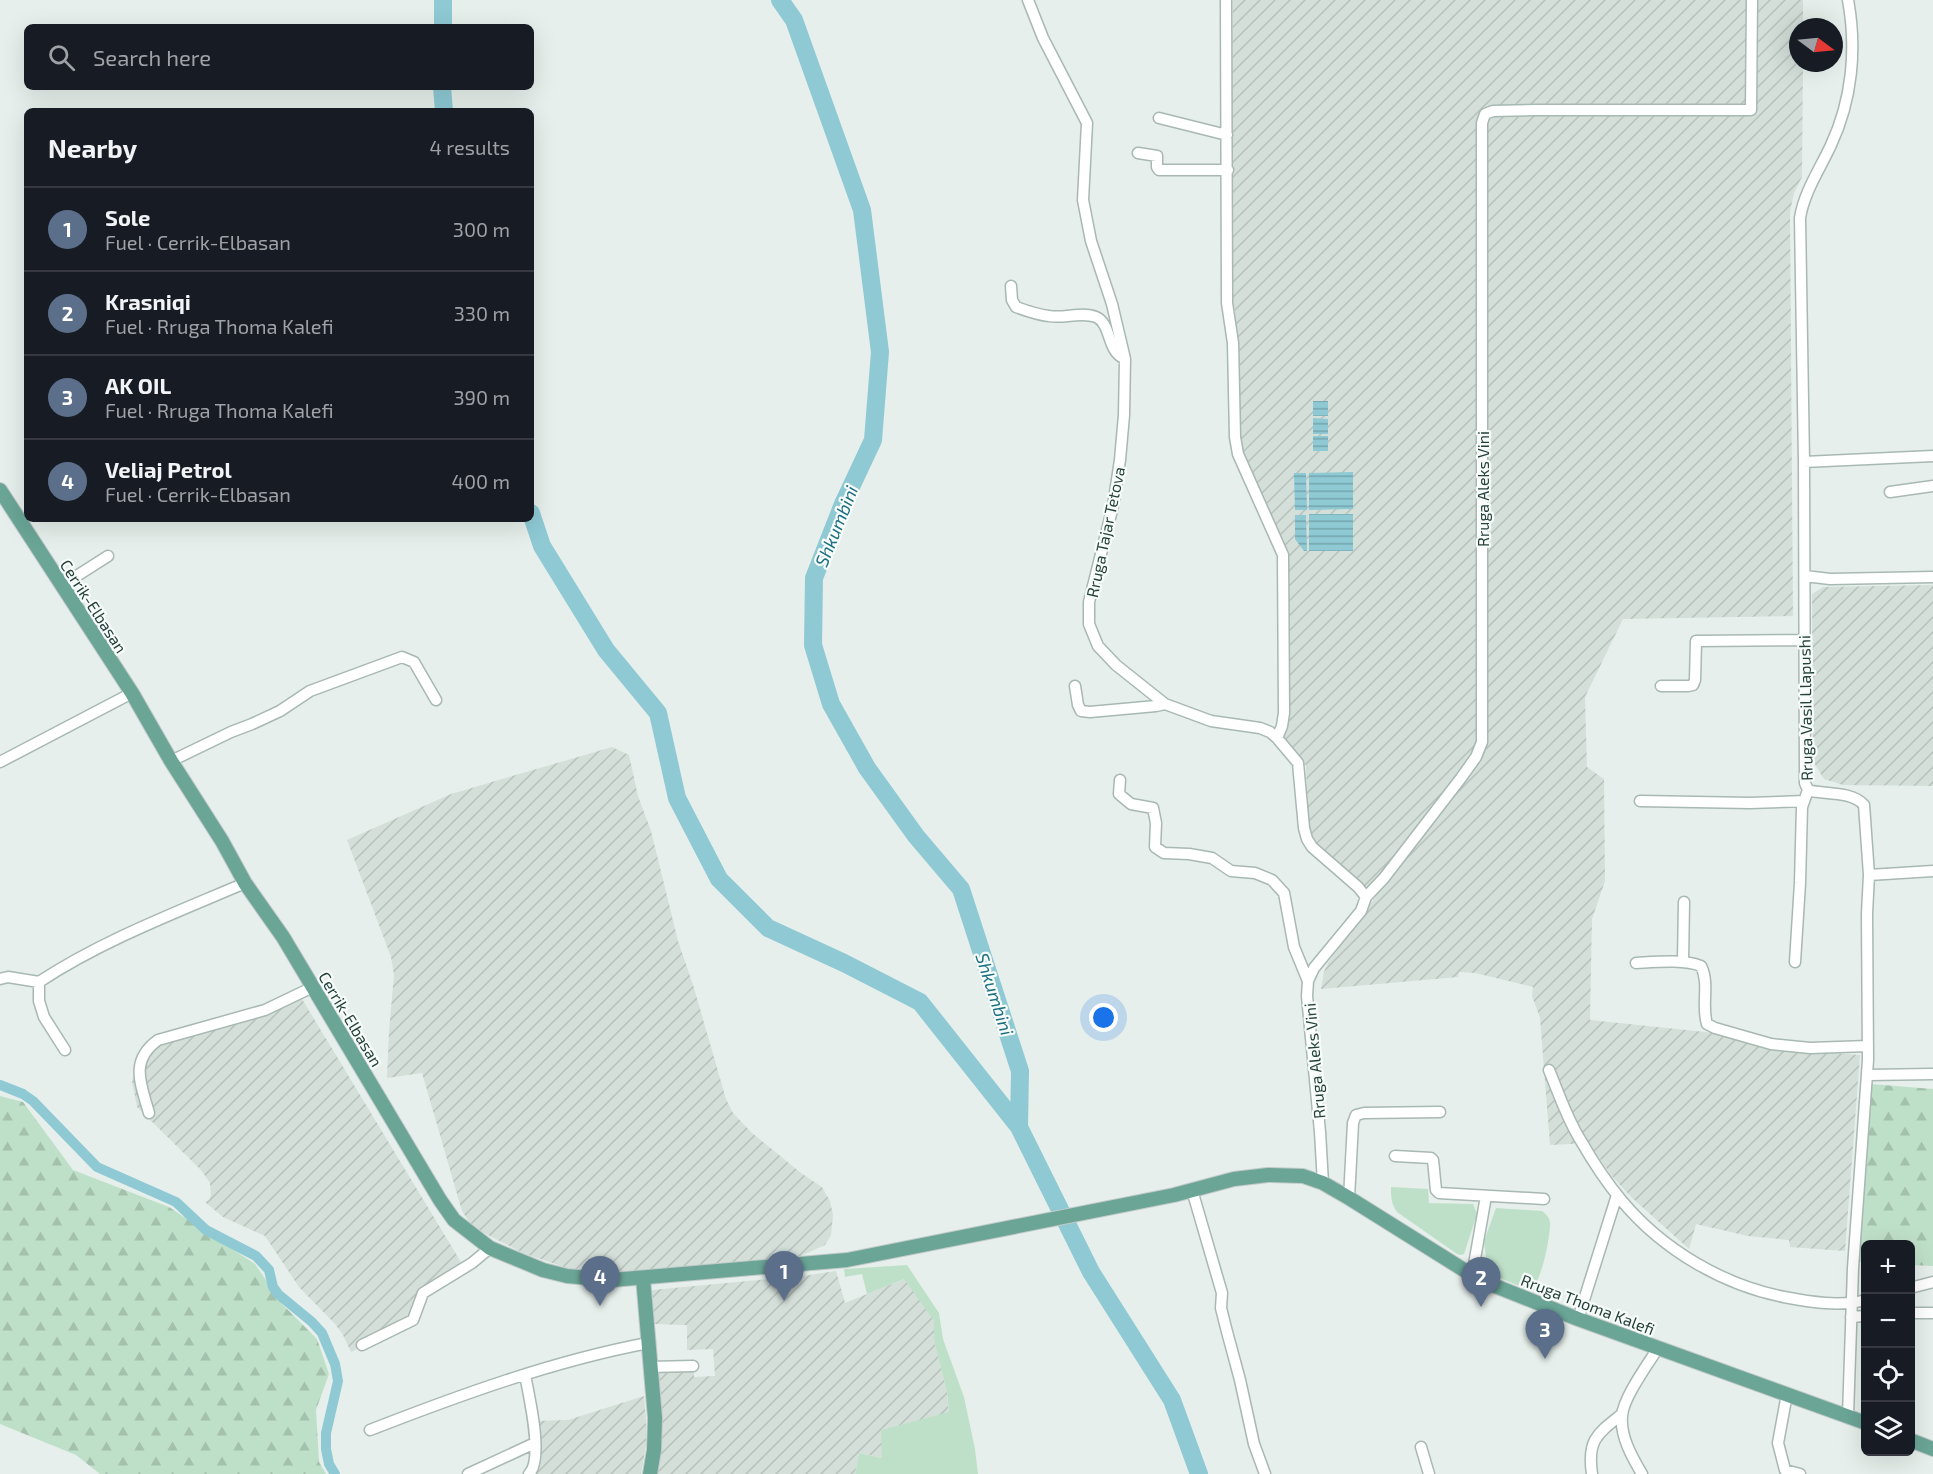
<!DOCTYPE html>
<html lang="en">
<head>
<meta charset="utf-8">
<style>
	body { margin:0; font-family:"Exo 2",sans-serif; background:#20242c; color:#f1f3f6 }
	.controls { position:absolute; right:18px; bottom:18px; display:grid; overflow:hidden; border-radius:9px; box-shadow:0 6px 24px #0002 }
	.controls button { width:54px; height:54px; display:grid; place-items:center; padding:0; border:0; border-bottom:2px solid #363941; background:#171b24; color:#f1f3f6; font:30px sans-serif }
	.compass { position:absolute; left:1789px; top:18px; width:54px; height:54px; border-radius:50%; background:#171b24; box-shadow:0 6px 24px #0002; rotate:106deg }
	.you { position:absolute; left:1104px; top:1018px; width:21px; height:21px; margin:-15px; border:4px solid #fff; border-radius:50%; background:#1a73e8; box-shadow:0 0 0 9px #1a73e833 }
	.badge { display:grid; place-items:center; width:39px; height:39px; border-radius:50%; background:#7c3aed; color:#fff; font-size:20px; font-weight:700 }
	.pin { position:absolute; translate:-50% -50px; filter:drop-shadow(0 2px 3px #0008) }
	.pin::after { content:''; position:absolute; top:32px; width:21px; height:18px; background:inherit; clip-path:polygon(0 0,100% 0,50% 100%) }
	.list { margin:0; padding:0; list-style:none }
	h2 { display:flex; justify-content:space-between; align-items:center; height:78px; margin:0; padding:0 24px; font-size:26px }
	h2 small { font-size:20px; font-weight:400; color:#9ea1a6 }
	.list li { display:grid; grid-template-columns:39px 1fr auto; gap:18px; align-items:center; box-sizing:border-box; height:84px; padding:0 24px; border-top:2px solid #363941 }
	.list b { display:block; font-size:22px; white-space:nowrap }
	.list p { margin:0; font-size:20px; white-space:nowrap; color:#9ea1a6 }
	.list em { font-size:20px; font-style:normal; color:#9ea1a6 }
	.icon { flex:none; width:33px; height:33px; fill:none; stroke:currentColor; stroke-width:2; stroke-linecap:round; stroke-linejoin:round }
	.map { position:relative; flex:none; width:1933px; height:1474px; overflow:hidden }
	.search { position:absolute; background:#171b24; box-shadow:0 6px 24px #0002; left:24px; top:24px; width:510px; height:66px; display:flex; align-items:center; gap:15px; box-sizing:border-box; padding:0 21px; border-radius:9px; color:#9ea1a6; font-size:22px }
	.panel { position:absolute; background:#171b24; box-shadow:0 6px 24px #0002; left:24px; top:108px; width:510px; height:414px; border-radius:9px }
	.map>svg:first-child { display:block }
</style>
</head>
<body>
<div class="map">
<svg width="1933" height="1474" viewBox="0 0 1933 1474">
	<defs>
		<pattern id="industrial-furrows" width="10" height="10" patternUnits="userSpaceOnUse" patternTransform="scale(1.5)"><rect width="10" height="10" fill="#d4dfda"/><path d="M-1 1l2-2M0 10L10 0M9 11l2-2" fill="none" stroke="#b6c1bc"/></pattern>
		<pattern id="forest-firs" width="22" height="20" patternUnits="userSpaceOnUse" patternTransform="scale(1.5)"><rect width="22" height="20" fill="#bfe0c8"/><path d="M5 1l3.5 6h-7zM16 11l3.5 6h-7z" fill="#a4c1ad"/></pattern>
		<pattern id="water-rules" width="6" height="5" patternUnits="userSpaceOnUse" patternTransform="scale(1.5)"><rect width="6" height="5" fill="#8ec9d4"/><path d="M0 2.5h6" fill="none" stroke="#74a5ad"/></pattern>
	</defs>
	<rect width="100%" height="100%" fill="#e6efeb"/>
	<!-- industrial -->
	<path fill="url(#industrial-furrows)" d="M1233 0H1803V27H1798V63H1803L1802 177 1794 193 1790 212 1793 616 1623 619 1585 697 1587 767 1604 779 1605 881 1592 919 1590 1020 1724 1034 1760 1044V1048L1860 1055 1845 1251 1790 1247 1789 1240 1748 1236 1696 1224 1689 1249 1631 1197 1611 1175 1589 1143 1550 1145 1540 1018 1532 996 1533 987 1475 973 1459 972 1458 977 1321 989 1324 972 1328 963 1376 896 1308 837 1306 766 1283 741 1285 557 1237 448 1235 309 1229 307Z
		M1933 585V786L1843 785 1824 779 1813 761 1812 594 1823 587Z
		M612 747 629 755 638 796 651 831 678 941 694 988 726 1099 733 1113 751 1132 801 1173 822 1187 830 1201 833 1215 831 1235 825 1245 794 1259 610 1272 573 1270 523 1253 482 1232 470 1223 462 1211 422 1073 387 1078 389 1031 394 975 391 957 347 840 451 794Z
		M299 994 467 1272 432 1292 423 1302 416 1320 351 1352 343 1335 335 1324 299 1287 265 1236 223 1217 205 1202 209 1200 211 1195 210 1183 201 1170 137 1107 132 1081 137 1062 155 1043Z
		M836 1271 845 1303 904 1279 913 1289 934 1321V1341L947 1392 949 1413 881 1430 883 1458 859 1453 855 1474H655V1372H694V1377L715 1376 713 1349 687 1350V1325L654 1324 652 1290 803 1276Z
		M644 1396 646 1421V1445L641 1474H536L535 1421 568 1420Z"/>
	<!-- grass -->
	<path fill="#bfe0c8" d="M1391 1187 1428 1189 1429 1203 1473 1204 1477 1214 1464 1254 1461 1255 1457 1254 1397 1212C1391 1204 1391 1196 1391 1187Z
		M1496 1208 1542 1211C1546 1214 1549 1217 1550 1222 1551 1233 1542 1280 1533 1286 1530 1289 1528 1288 1524 1288L1488 1273 1484 1241Z
		M907 1265 939 1313 943 1339 964 1397 975 1449 978 1474H855L859 1453 882 1458 881 1430 949 1412 947 1392 934 1341V1321L904 1279 867 1294 862 1274 845 1277 844 1269Z"/>
	<!-- forest -->
	<path fill="url(#forest-firs)" d="M1871 1084 1933 1089V1266L1911 1265 1910 1244H1866L1865 1262H1859Z
		M0 1096 23 1102 73 1170 169 1207 255 1264 283 1305 317 1339 329 1374 316 1410 319 1462 326 1474H100L76 1455 0 1424Z"/>
	<!-- water -->
	<path fill="url(#water-rules)" d="M1313 401H1328V416H1313Z
		M1313 418 1328 419V434H1313Z
		M1313 436H1328V451H1313Z
		M1353 472V509L1309 510V473Z
		M1294 473H1306L1307 510H1295Z
		M1309 514H1353V551H1309Z
		M1295 515H1306L1307 551H1304L1295 539Z"/>
	<g fill="none" stroke-linecap="round" stroke-linejoin="round">
		<!-- canal -->
		<path stroke="#8ec9d4" stroke-width="10" d="M0 1085 23 1094 33 1101 97 1167 176 1202 206 1230 256 1256 269 1270 273 1287 278 1294 312 1322 322 1333 335 1364 338 1381 326 1433V1449L329 1464 335 1474"/>
		<!-- river -->
		<path stroke="#8ec9d4" stroke-width="18" d="M780 0 794 20 862 210 880 352 873 440 843 504 814 578 813 645 831 704 867 768 916 836 961 889 1020 1071 1019 1127
			M443 27V0
			M442 87 444 111
			M531 513 542 546 606 650 658 713 677 798 719 879 768 928 844 963 920 1002 1019 1127 1091 1272 1172 1400 1199 1474"/>
		<!-- minor casing -->
		<g stroke="#a8b8b2" stroke-width="13">
			<path id="minor" d="M1028 0 1043 38 1087 123 1083 200 1091 241 1112 304 1125 359 1124 415 1120 460 1113 506 1089 602V624L1098 646 1116 665 1165 704 1211 721 1260 728 1270 732 1277 738 1298 763 1304 828 1307 839 1312 847 1358 887 1366 897
				M1226 0 1227 303 1233 343 1235 437 1238 454 1283 555 1284 713 1282 726 1277 738
				M1848 0C1857 49 1852 100 1831 145 1820 169 1804 192 1800 218L1804 462 1805 783 1808 790 1811 791C1828 794 1853 792 1864 805L1869 875 1867 913 1868 1060 1853 1268 1848 1416
				M1159 118 1227 135
				M1138 153 1157 156V167L1159 170H1228
				M1011 286 1012 300 1016 307C1027 311 1038 315 1049 316 1064 319 1082 311 1096 317 1112 324 1106 351 1125 359
				M1804 462 1933 456
				M1890 492 1933 486
				M1805 576 1830 579 1933 577
				M61 586 108 556
				M1075 686 1078 705 1081 711 1090 712 1156 706 1165 704
				M1661 686H1688L1693 685 1695 680 1696 641 1804 640
				M171 761 231 732 252 724 280 711 310 691 402 657 414 662 436 700
				M0 762 132 693
				M1120 780 1119 794 1131 804 1153 808 1156 823 1155 847 1164 853 1189 854 1212 858 1231 871 1255 873 1272 880 1284 893 1294 947 1308 981
				M1640 801 1750 803 1804 801
				M1869 875 1933 871
				M1683 961 1684 902
				M1795 962 1800 883 1802 807 1808 790
				M1636 963C1655 962 1684 959 1701 966 1710 984 1701 1005 1707 1024L1715 1028 1771 1044 1810 1048 1868 1046
				M0 979 8 977 39 982C103 940 175 913 245 883
				M39 982V1001L44 1017 65 1050
				M1549 1070C1559 1094 1567 1119 1581 1141 1593 1162 1607 1183 1622 1201 1663 1250 1723 1285 1784 1297 1810 1302 1840 1307 1866 1300
				M1867 1075 1933 1074
				M149 1113C141 1084 129 1061 158 1040L265 1010 313 987
				M1395 1156 1431 1158 1433 1160 1436 1190 1439 1193 1544 1199
				M1323 1183 1320 1132 1307 996 1308 981 1314 968 1361 911 1366 897 1384 878 1461 778 1476 757 1482 742V123L1485 114 1493 111 1537 110H1751L1752 0
				M1192 1190 1222 1293 1221 1308 1226 1328 1240 1380 1254 1444 1265 1474
				M1349 1198 1353 1123 1356 1115 1364 1113 1440 1112
				M1472 1276 1486 1196
				M1910 1288 1933 1282
				M1910 1313H1933
				M1851 1317 1866 1316
				M1578 1319 1617 1195
				M362 1345 413 1320 423 1293 472 1263 490 1248
				M650 1367 693 1366
				M525 1375C529 1396 544 1459 529 1474
				M1787 1394 1778 1443 1785 1470 1800 1474
				M370 1430C460 1395 553 1361 648 1343
				M1421 1447 1429 1474
				M468 1474 535 1443
				M1592 1474C1587 1440 1597 1434 1622 1414
				M1642 1474C1632 1457 1620 1436 1622 1416 1623 1398 1648 1364 1658 1348"/>
		</g>
		<!-- major casing -->
		<g stroke="#c2cac8" stroke-width="16">
			<path id="major" d="M0 490 132 693 171 761 222 841 245 883 283 937 440 1200 454 1220 490 1248 543 1270 567 1276 612 1280 847 1260 1174 1195 1234 1179 1268 1175 1303 1176 1323 1183 1349 1198 1480 1280 1578 1319 1866 1423
				M643 1278 655 1418 654 1450 650 1474
				M1910 1440 1933 1449"/>
		</g>
		<!-- minor -->
		<use href="#minor" stroke="#fff" stroke-width="10"/>
		<!-- major -->
		<use href="#major" stroke="#6aa596" stroke-width="14"/>
	</g>
	<g text-anchor="middle" dominant-baseline="central" stroke-width="4.5" stroke-linejoin="round" paint-order="stroke">
		<!-- street labels -->
		<g font-size="16" fill="#24423a" stroke="#f7fbf9">
			<text transform="translate(1482 489) rotate(-90)">Rruga Aleks Vini</text>
			<text transform="translate(1105 532) rotate(-78)">Rruga Tajar Tetova</text>
			<text transform="translate(94 606) rotate(57)">Cerrik-Elbasan</text>
			<text transform="translate(1805 708) rotate(-91)">Rruga Vasil Llapushi</text>
			<text transform="translate(351 1019) rotate(59)">Cerrik-Elbasan</text>
			<text transform="translate(1314 1061) rotate(-95)">Rruga Aleks Vini</text>
			<text transform="translate(1588 1304) rotate(21)">Rruga Thoma Kalefi</text>
		</g>
		<!-- water labels -->
		<g font-size="18" font-style="italic" fill="#1c6f80" stroke="#f7fbf9">
			<text transform="translate(836 526) rotate(-68)">Shkumbini</text>
			<text transform="translate(995 994) rotate(72)">Shkumbini</text>
		</g>
	</g>
</svg>
<div class="controls">
<button>+</button>
<button>−</button>
<button><svg class="icon" aria-label="locate" viewBox="0 0 24 24"><circle cx="12" cy="12" r="6"/><path d="M12 2v4M12 18v4M2 12h4M18 12h4"/></svg></button>
<button><svg class="icon" aria-label="layers" viewBox="0 0 24 24"><path d="M12 4l9 5-9 5-9-5zM3 14l9 5 9-5"/></svg></button>
</div>
<svg class="compass" viewBox="-18 -18 36 36"><path d="M0-13l5 13h-10z" fill="#e53935"/><path d="M0 13l5-13h-10z" fill="#9ea1a6"/></svg>
<div class="you"></div>
<div class="pin badge" style="left:784px;top:1301px;background:#5c6f8a">1</div>
<div class="pin badge" style="left:1481px;top:1307px;background:#5c6f8a">2</div>
<div class="pin badge" style="left:1545px;top:1359px;background:#5c6f8a">3</div>
<div class="pin badge" style="left:600px;top:1306px;background:#5c6f8a">4</div>
<div class="search"><svg class="icon" aria-label="search" viewBox="0 0 24 24"><circle cx="10" cy="10" r="6"/><path d="M15 15l6 6"/></svg>Search here</div>
<section class="panel">
<h2>Nearby<small>4 results</small></h2>
<ul class="list">
<li><span class="badge" style="background:#5c6f8a">1</span><div><b>Sole</b><p>Fuel · Cerrik-Elbasan</p></div><em>300 m</em></li>
<li><span class="badge" style="background:#5c6f8a">2</span><div><b>Krasniqi</b><p>Fuel · Rruga Thoma Kalefi</p></div><em>330 m</em></li>
<li><span class="badge" style="background:#5c6f8a">3</span><div><b>AK OIL</b><p>Fuel · Rruga Thoma Kalefi</p></div><em>390 m</em></li>
<li><span class="badge" style="background:#5c6f8a">4</span><div><b>Veliaj Petrol</b><p>Fuel · Cerrik-Elbasan</p></div><em>400 m</em></li>
</ul>
</section>
</div>
</body>
</html>
